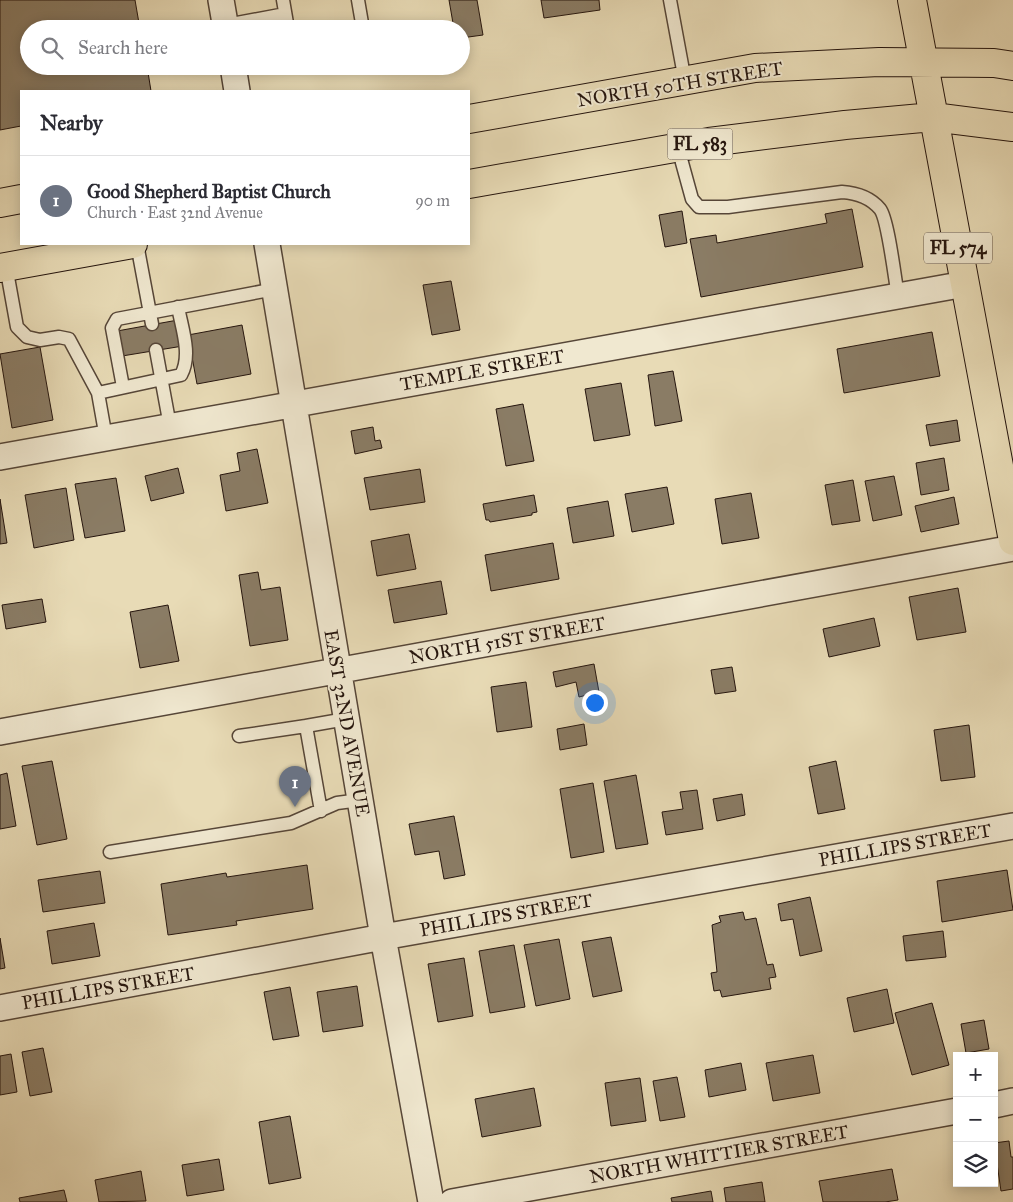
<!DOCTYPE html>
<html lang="en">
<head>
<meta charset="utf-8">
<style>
	body { margin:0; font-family:"IM FELL Great Primer",serif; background:#f2f2f3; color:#2b2b33 }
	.controls { position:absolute; right:15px; bottom:15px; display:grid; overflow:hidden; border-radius:0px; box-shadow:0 2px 12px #0003 }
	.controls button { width:45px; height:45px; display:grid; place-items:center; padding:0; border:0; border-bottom:1px solid #e1e1e2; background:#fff; color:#2b2b33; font:25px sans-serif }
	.you { position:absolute; left:594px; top:702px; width:18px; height:18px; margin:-12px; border:4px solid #fff; border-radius:50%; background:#1a73e8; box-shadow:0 0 0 8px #1a73e833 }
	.badge { display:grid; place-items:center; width:32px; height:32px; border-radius:50%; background:#7c3aed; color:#fff; font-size:16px; font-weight:700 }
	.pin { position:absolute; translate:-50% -41px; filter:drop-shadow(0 1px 2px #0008) }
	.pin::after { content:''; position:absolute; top:26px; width:18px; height:15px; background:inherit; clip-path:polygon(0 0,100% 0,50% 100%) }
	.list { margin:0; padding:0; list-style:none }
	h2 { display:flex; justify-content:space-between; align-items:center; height:65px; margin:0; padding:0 20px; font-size:21px }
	h2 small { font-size:16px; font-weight:400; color:#7c7c81 }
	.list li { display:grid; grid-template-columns:32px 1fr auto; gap:15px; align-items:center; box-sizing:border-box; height:90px; padding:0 20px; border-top:1px solid #e1e1e2 }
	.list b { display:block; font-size:19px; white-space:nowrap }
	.list p { margin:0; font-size:16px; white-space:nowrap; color:#7c7c81 }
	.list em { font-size:16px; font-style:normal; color:#7c7c81 }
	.icon { flex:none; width:28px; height:28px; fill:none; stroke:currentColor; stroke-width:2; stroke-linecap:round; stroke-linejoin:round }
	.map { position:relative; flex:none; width:1013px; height:1202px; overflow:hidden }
	.search { position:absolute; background:#fff; box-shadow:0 2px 12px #0003; left:20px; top:20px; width:450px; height:55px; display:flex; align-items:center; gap:12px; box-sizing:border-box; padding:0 18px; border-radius:28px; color:#7c7c81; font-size:19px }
	.panel { position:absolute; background:#fff; box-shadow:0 2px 12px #0003; left:20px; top:90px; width:450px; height:155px; border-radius:0px }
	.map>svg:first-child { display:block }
</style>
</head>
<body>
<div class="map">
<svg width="1013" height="1202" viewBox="0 0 1013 1202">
	<rect width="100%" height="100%" fill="#e8dbb6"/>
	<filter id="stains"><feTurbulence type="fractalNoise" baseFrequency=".004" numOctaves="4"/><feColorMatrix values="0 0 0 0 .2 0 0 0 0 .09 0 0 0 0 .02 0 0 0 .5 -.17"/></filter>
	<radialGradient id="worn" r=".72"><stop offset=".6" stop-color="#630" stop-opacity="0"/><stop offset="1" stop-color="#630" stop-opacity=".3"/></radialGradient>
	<!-- building -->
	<path fill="#8a7c65" stroke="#25150e" d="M0 0H135L140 29H29V66H147L151 91H21V126L0 130Z
		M449 0H477L483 35 461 38V29H454Z
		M541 0H599L600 10 544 18Z
		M852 209 863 267 701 297 690 239 716 235 717 243 827 223 825 214Z
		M682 211 687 243 665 247 659 215Z
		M451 281 460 330 432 335 423 285Z
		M178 320 183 346 122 356 117 331Z
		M242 325 251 374 197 384 188 335Z
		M932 332 940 376 844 393 837 349Z
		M40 347 53 420 12 428 0 354Z
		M673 371 682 421 655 426 648 375Z
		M621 383 630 435 594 441 585 389Z
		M523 404 534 461 506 466 496 409Z
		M957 420 960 441 930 446 926 425Z
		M373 427 375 441 380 440 382 448 355 454 351 431Z
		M257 449 268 503 226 511 220 475 240 471 237 453Z
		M944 458 949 490 921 495 916 463Z
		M178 468 184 493 151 501 145 476Z
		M420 469 425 502 370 510 364 478Z
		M894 476 902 515 873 521 865 481Z
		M116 478 125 531 85 538 75 484Z
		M853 480 860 521 832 525 825 485Z
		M667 487 674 524 632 532 625 494Z
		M66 488 74 540 34 548 25 495Z
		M751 493 759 538 722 544 715 499Z
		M534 495 537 512 532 513V515L490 522 489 520H486L483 504Z
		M954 497 959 524 921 532 915 506Z
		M0 499 7 543 0 544Z
		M608 501 614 536 573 543 567 508Z
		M409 534 416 569 377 576 371 541Z
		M553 543 559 579 491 591 485 555Z
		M258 572 261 590 280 587 288 640 250 646 239 575Z
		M441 581 447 614 394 623 388 590Z
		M958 588 966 632 917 640 909 597Z
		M42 599 46 622 6 629 2 605Z
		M168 605 179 661 140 668 130 612Z
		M874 618 880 646 829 657 823 629Z
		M594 664 599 692 579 697 576 682 556 687 553 672Z
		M732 667 736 691 715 694 711 670Z
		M526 682 532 727 497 732 491 687Z
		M584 724 587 745 560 750 557 729Z
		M969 725 975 777 941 781 934 730Z
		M52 761 67 839 37 845 22 766Z
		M836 761 845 809 818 814 809 767Z
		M7 773 16 826 0 829V775Z
		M636 775 648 844 616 849 604 781Z
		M593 783 604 852 571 858 560 789Z
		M697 790 703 829 666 835 662 812 683 809 680 792Z
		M742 794 745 815 717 821 713 799Z
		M454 816 465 875 444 879 439 851 415 855 409 824Z
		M307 865 313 909 236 921 237 925 168 935 161 884 226 873 227 877Z
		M1007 870 1013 910 942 922 937 881Z
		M100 871 105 903 43 912 38 880Z
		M810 897 822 951 800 956 793 919 781 921 778 904Z
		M743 912 745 920 756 918 767 965 773 964 776 977 769 978 771 989 722 997 720 990 714 991 711 973 717 972 712 925 721 922 719 916Z
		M94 923 100 956 52 964 47 931Z
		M943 931 946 957 906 961 903 936Z
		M611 937 622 991 593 997 582 942Z
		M0 938 5 968 0 969Z
		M559 939 570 999 536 1006 524 945Z
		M514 945 525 1007 490 1013 479 951Z
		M464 958 473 1016 438 1022 428 964Z
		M357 986 363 1026 323 1032 317 992Z
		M290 987 299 1036 273 1040 264 992Z
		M887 989 894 1023 854 1032 847 998Z
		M932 1003 949 1065 912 1075 895 1013Z
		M984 1020 989 1049 966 1053 961 1024Z
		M43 1048 52 1092 30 1096 22 1052Z
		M11 1054 17 1092 0 1095V1056Z
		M813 1055 820 1093 773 1101 766 1063Z
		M741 1063 746 1090 709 1097 705 1070Z
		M677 1077 685 1117 660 1121 653 1081Z
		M640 1078 646 1121 611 1126 605 1083Z
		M534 1088 541 1126 482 1137 475 1099Z
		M290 1116 301 1178 269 1184 259 1122Z
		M1009 1141 1011 1157H1013V1189L1001 1191 994 1143Z
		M219 1159 224 1190 187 1196 182 1165Z
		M892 1169 898 1200 885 1202H823L819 1181Z
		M141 1171 146 1201 99 1202 95 1180Z
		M762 1182 765 1202H726L724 1188Z
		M64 1190 67 1202H20L19 1198Z
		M711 1191 713 1202H672L671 1198Z"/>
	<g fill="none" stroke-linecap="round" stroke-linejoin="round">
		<!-- lane casing -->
		<g stroke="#564638" stroke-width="15">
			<path id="lane" d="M283 0 288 29
				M358 0 363 29
				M670 0 685 81
				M226 25 285 14
				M678 148 692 199 699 207H728L842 192C857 193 870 197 880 209 888 219 895 280 898 296
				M137 244 152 324
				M6 266 17 327 27 337 40 340 59 337 69 339 98 393 106 438
				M156 350 170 426
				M123 387 112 328 117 319 275 289
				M98 393 181 375C192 355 182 329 178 307
				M306 726 346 719
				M239 736 306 726 321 811
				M110 852 291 823 337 803 360 800"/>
		</g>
		<!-- street casing -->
		<g stroke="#564638" stroke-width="28">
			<path id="street" d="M221 0 226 29
				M233 66 237 91
				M267 244 383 937 431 1202
				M0 457 965 284
				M0 732 1013 548
				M0 1008 383 937 1013 826
				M994 1105 1013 1101
				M452 1202 957 1111"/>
		</g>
		<!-- primary casing -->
		<g stroke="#25150e" stroke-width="30">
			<path id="primary" d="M912 0 1013 541
				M469 119 755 68 879 62 994 63 1013 66
				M469 184 709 142 845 125 933 117 1013 127
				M0 203 21 199
				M0 268 133 244"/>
		</g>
		<!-- lane -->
		<use href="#lane" stroke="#f0e8d0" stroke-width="12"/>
		<!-- street -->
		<use href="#street" stroke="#f0e8d0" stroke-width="25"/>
		<!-- primary -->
		<use href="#primary" stroke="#e8dbb6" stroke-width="28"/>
	</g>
	<g text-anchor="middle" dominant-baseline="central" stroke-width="4" stroke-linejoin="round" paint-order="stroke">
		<!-- shield labels -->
		<g fill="#f0e8d0" stroke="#625448" stroke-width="1">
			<rect x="667.5" y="128.5" width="65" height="31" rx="4"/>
			<rect x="924" y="232.5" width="68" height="31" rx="4"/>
		</g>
		<g font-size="18" font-weight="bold" fill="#25150e">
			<text x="700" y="144">FL 583</text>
			<text x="958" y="248">FL 574</text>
		</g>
		<!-- street labels -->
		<g font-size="19" fill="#25150e" stroke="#f0e8d0">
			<text transform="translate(680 84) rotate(-9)">NORTH 50TH STREET</text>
			<text transform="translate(482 370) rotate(-10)">TEMPLE STREET</text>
			<text transform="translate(507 640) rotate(-10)">NORTH 51ST STREET</text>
			<text transform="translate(347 723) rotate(80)">EAST 32ND AVENUE</text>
			<text transform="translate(905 845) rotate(-10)">PHILLIPS STREET</text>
			<text transform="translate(506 915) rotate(-10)">PHILLIPS STREET</text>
			<text transform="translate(108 988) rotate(-10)">PHILLIPS STREET</text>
			<text transform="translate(719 1154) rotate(-10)">NORTH WHITTIER STREET</text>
		</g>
	</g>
	<rect width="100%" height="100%" filter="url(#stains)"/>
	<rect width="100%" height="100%" fill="url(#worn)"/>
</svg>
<div class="controls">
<button>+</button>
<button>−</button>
<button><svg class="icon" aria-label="layers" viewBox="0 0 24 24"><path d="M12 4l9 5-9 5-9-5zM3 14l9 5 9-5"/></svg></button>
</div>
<div class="you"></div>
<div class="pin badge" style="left:295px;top:807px;background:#6b7280">1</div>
<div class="search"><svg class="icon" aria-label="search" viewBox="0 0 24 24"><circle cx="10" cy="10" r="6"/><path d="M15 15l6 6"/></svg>Search here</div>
<section class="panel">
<h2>Nearby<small></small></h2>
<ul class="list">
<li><span class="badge" style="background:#6b7280">1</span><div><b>Good Shepherd Baptist Church</b><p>Church · East 32nd Avenue</p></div><em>90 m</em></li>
</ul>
</section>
</div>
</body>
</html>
